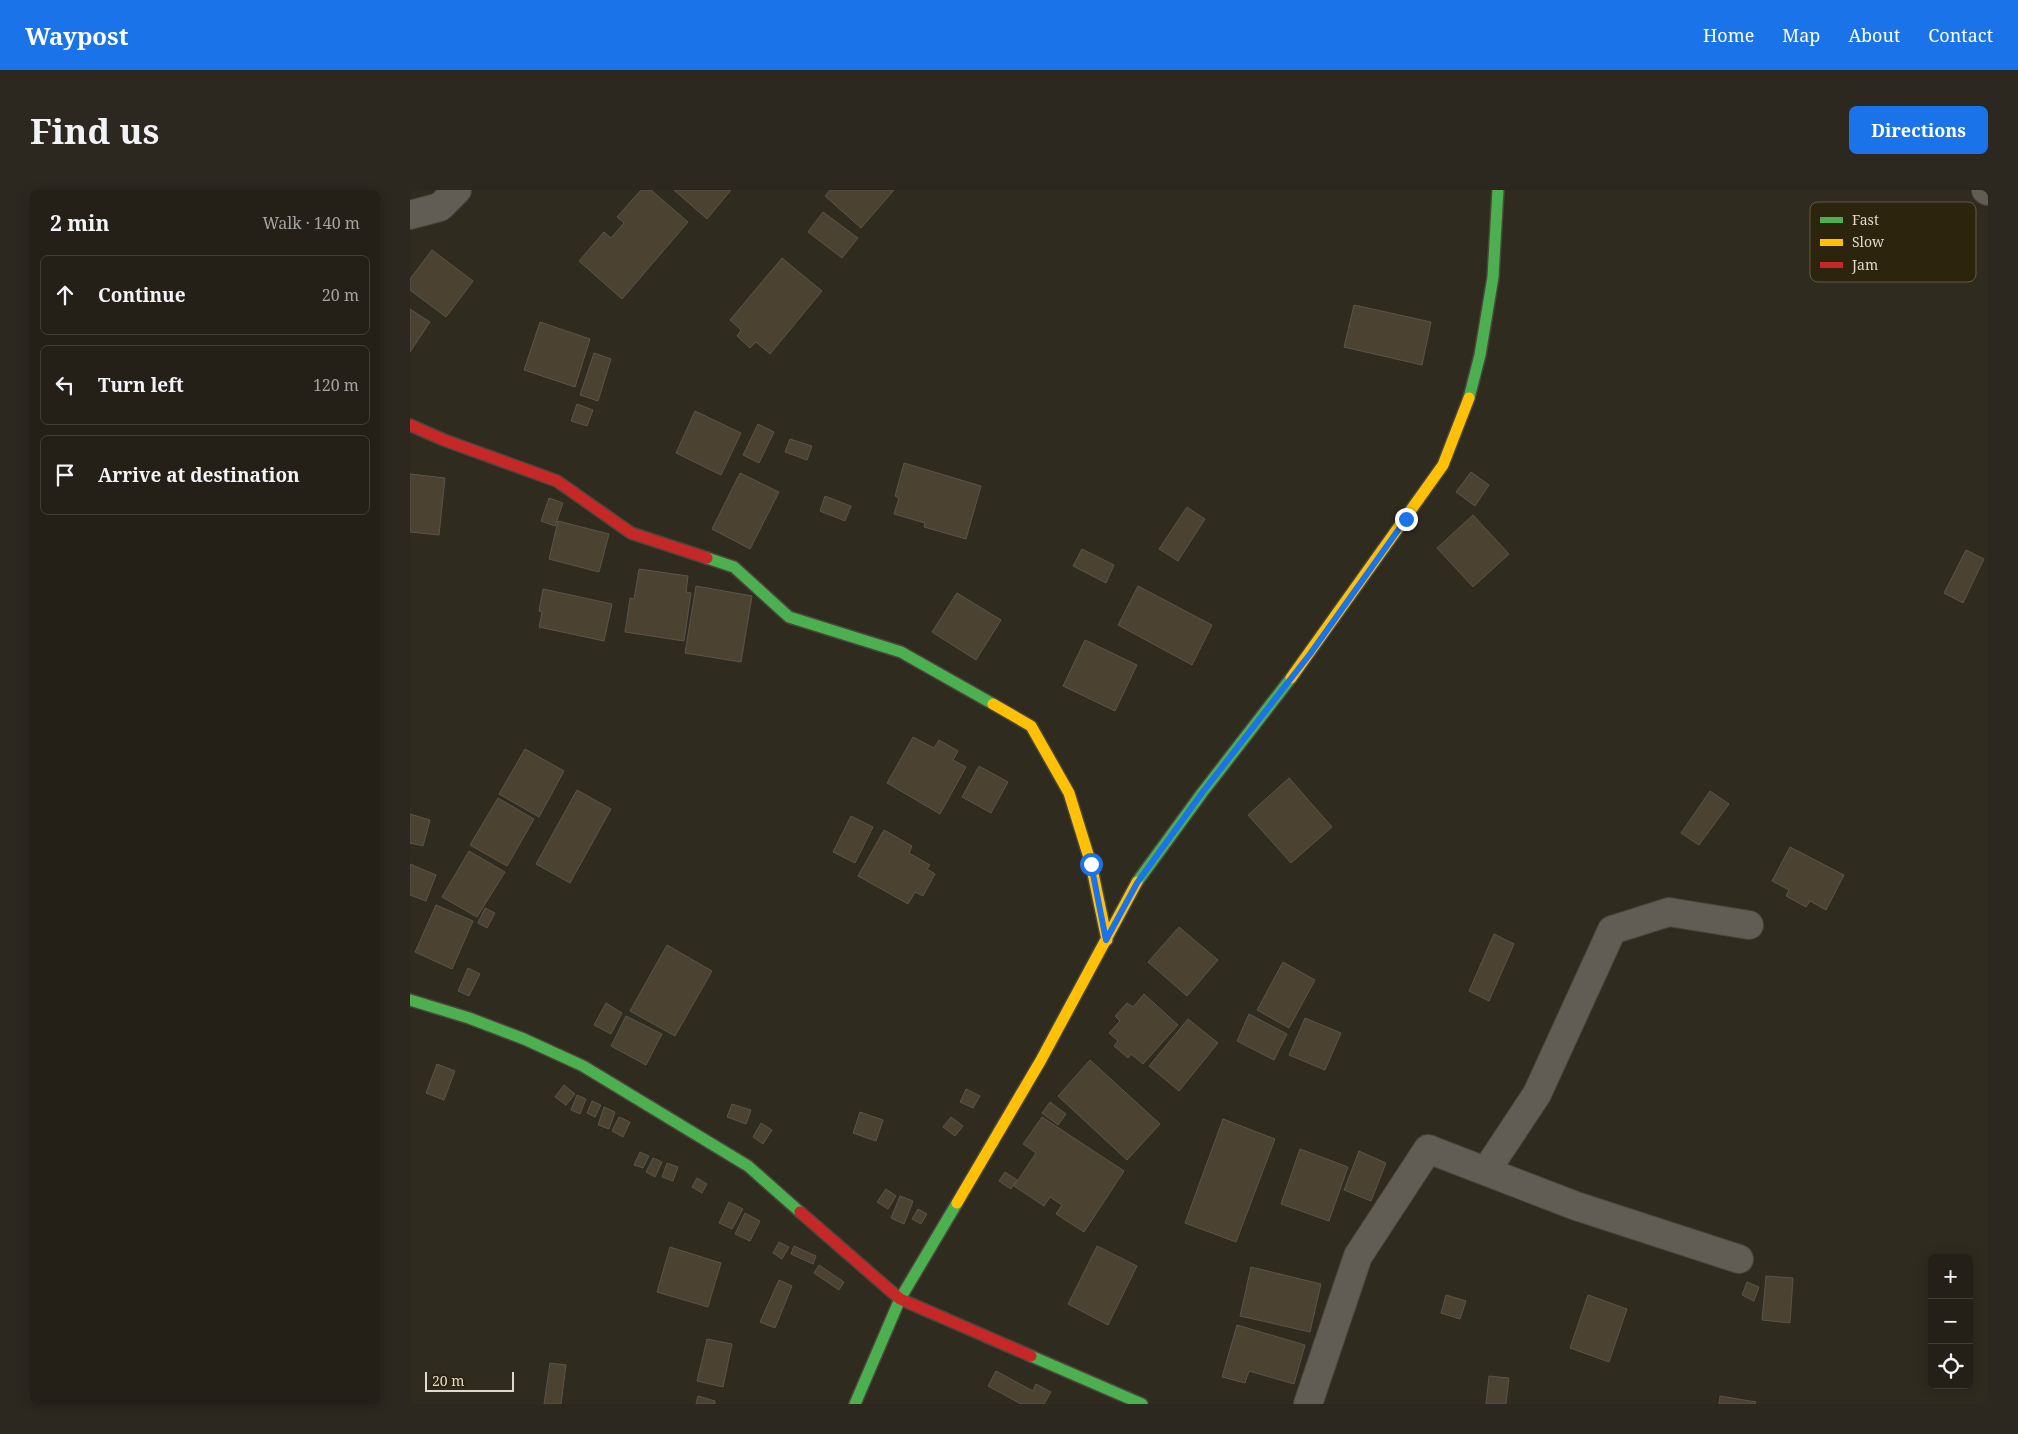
<!DOCTYPE html>
<html lang="en">
<head>
<meta charset="utf-8">
<style>
	body { margin:0; font-family:"Noto Serif",serif; background:#2c2820; color:#f1f3f6 }
	.controls { position:absolute; right:15px; bottom:15px; display:grid; overflow:hidden; border-radius:8px; box-shadow:0 2px 12px #0003 }
	.controls button { width:45px; height:45px; display:grid; place-items:center; padding:0; border:0; border-bottom:1px solid #413e36; background:#242017; color:#f1f3f6; font:25px sans-serif }
	.scale { position:absolute; left:15px; bottom:12px; width:89px; box-sizing:border-box; padding-left:5px; border:2px solid #dfd9cc; border-top:0; font-size:14px; line-height:18px; white-space:nowrap; color:#dfd9cc; -webkit-text-stroke:4px #2d240e; paint-order:stroke }
	.stop { position:absolute; width:15px; height:15px; margin:-11px; border:4px solid #1a73e8; border-radius:50%; background:#fff }
	.stop.end { background:#1a73e8; border-color:#fff; box-shadow:0 1px 5px #0008 }
	.list { margin:0; padding:0; list-style:none }
	h2 { display:flex; justify-content:space-between; align-items:center; height:65px; margin:0; padding:0 20px; font-size:21px }
	h2 small { font-size:16px; font-weight:400; color:#a3a3a1 }
	.list li { display:grid; grid-template-columns:32px 1fr auto; gap:15px; align-items:center; box-sizing:border-box; height:80px; margin:0 10px 10px; padding:0 10px; border:1px solid #413e36; border-radius:8px }
	.list b { display:block; font-size:19px; white-space:nowrap }
	.list em { font-size:16px; font-style:normal; color:#a3a3a1 }
	.icon { flex:none; width:28px; height:28px; fill:none; stroke:currentColor; stroke-width:2; stroke-linecap:round; stroke-linejoin:round }
	.map { position:relative; flex:none; width:1578px; height:1214px; overflow:hidden; border-radius:8px }
	header { display:flex; align-items:center; gap:30px; box-sizing:border-box; height:70px; padding:0 25px; background:#1a73e8; color:#fff }
	header strong { font-size:24px }
	nav { display:flex; gap:28px; margin-inline-start:auto; font-size:18px }
	.intro { display:flex; align-items:center; justify-content:space-between; box-sizing:border-box; height:120px; padding:0 30px }
	h1 { margin:0; font-size:35px }
	.button { padding:12px 22px; border-radius:8px; background:#1a73e8; color:#fff; font-size:18px; font-weight:700 }
	main { display:flex; gap:30px; padding:0 30px }
	aside { flex:1; background:#242017; border-radius:8px; box-shadow:0 2px 12px #0003 }
	.map>svg:first-child { display:block }
</style>
</head>
<body>
<header>
<strong>Waypost</strong>
<nav><a>Home</a><a>Map</a><a>About</a><a>Contact</a></nav>
</header>
<div class="intro"><h1>Find us</h1><a class="button">Directions</a></div>
<main>
<aside>
<h2>2 min<small>Walk · 140 m</small></h2>
<ul class="list">
<li><svg class="icon" aria-label="ahead" viewBox="0 0 24 24"><path d="M12 20V5M6 11l6-6 6 6"/></svg><div><b>Continue</b></div><em>20 m</em></li>
<li><svg class="icon" aria-label="left" viewBox="0 0 24 24"><path d="M17 20v-9H6M10 6l-5 5 5 5"/></svg><div><b>Turn left</b></div><em>120 m</em></li>
<li><svg class="icon" aria-label="arrive" viewBox="0 0 24 24"><path d="M6 21V4h12l-3 4 3 4H6"/></svg><div><b>Arrive at destination</b></div></li>
</ul>
</aside>
<div class="map">
<svg width="1578" height="1214" viewBox="0 0 1578 1214">
	<rect width="100%" height="100%" fill="#302b1f"/>
	<!-- building -->
	<path fill="#4c4231" stroke="#5a544b" d="M231 0H241L278 32 212 109 169 71 194 42 201 48 214 33 207 27Z
		M264 0H321L297 29Z
		M420 0H484L451 38 415 6Z
		M413 22 448 48 432 68 398 42Z
		M22 60 63 91 36 127 0 100V89Z
		M372 68 412 101 360 164 346 152 340 158 327 146 331 140 320 130Z
		M944 115 1021 132 1012 175 934 157Z
		M0 119 20 132 0 162Z
		M130 132 180 149 165 197 114 180Z
		M184 163 201 169 188 211 170 205Z
		M167 214 183 220 177 236 161 231Z
		M285 221 331 243 311 285 266 263Z
		M348 234 364 242 349 273 333 265Z
		M380 249 402 256 397 270 375 262Z
		M494 273 571 296 556 349 514 337 515 333 484 324 489 308 485 306Z
		M1061 282 1079 295 1065 316 1046 302Z
		M330 283 369 302 340 359 302 339Z
		M0 284 35 288 29 345 0 342Z
		M415 306 441 316 435 331 410 321Z
		M139 308 153 313 145 336 131 331Z
		M777 317 795 329 768 371 749 359Z
		M1063 325 1099 364 1063 397 1027 358Z
		M148 331 199 344 189 382 139 369Z
		M672 359 704 375 696 393 663 376Z
		M1556 360 1574 369 1553 413 1534 403Z
		M229 379 278 386 276 402 281 403 274 451 215 442 220 408 224 409Z
		M286 396 342 406 331 472 275 463Z
		M728 396 802 435 782 475 708 435Z
		M133 399 202 414 194 451 129 437 132 422 129 421Z
		M547 403 591 430 566 470 522 442Z
		M675 450 727 475 705 521 653 496Z
		M503 547 524 558 529 550 548 561 543 570 556 577 530 624 477 593Z
		M115 559 154 581 129 627 89 604Z
		M569 576 598 592 581 623 552 607Z
		M879 588 922 637 881 673 838 625Z
		M167 600 201 619 160 693 126 674Z
		M1300 601 1319 614 1289 655 1271 643Z
		M88 608 124 629 97 676 60 655Z
		M0 624 20 630 13 656 0 653Z
		M441 626 463 637 445 673 423 662Z
		M474 640 502 656 499 663 520 675 517 679 525 684 513 706 505 702 498 714 448 686Z
		M1380 657 1434 685 1416 720 1400 711 1396 717 1376 706 1379 700 1362 691Z
		M59 661 95 682 67 727 32 707Z
		M0 674 26 685 16 711 0 705Z
		M26 715 63 731 42 779 5 762Z
		M75 718 85 723 77 738 68 733Z
		M769 737 808 770 777 806 738 772Z
		M1084 744 1104 754 1079 811 1059 801Z
		M257 755 302 781 265 846 220 821Z
		M873 772 905 790 879 838 847 820Z
		M58 778 70 784 59 806 48 801Z
		M734 804 768 835 733 874 721 864 718 868 704 856 708 851 699 843 710 831 705 826 717 813 723 817Z
		M196 813 212 823 201 844 184 835Z
		M839 824 877 844 864 870 827 851Z
		M216 826 252 844 236 875 201 856Z
		M895 828 931 843 915 880 879 865Z
		M778 829 808 853 769 901 739 876Z
		M680 870 750 934 717 970 648 906Z
		M27 874 45 881 34 910 16 903Z
		M154 895 165 904 156 915 145 907Z
		M556 899 570 906 563 918 550 912Z
		M167 905 176 909 170 924 161 920Z
		M182 911 191 915 185 927 177 923Z
		M640 912 656 924 648 935 632 923Z
		M322 914 341 920 336 934 317 927Z
		M194 917 205 922 199 939 188 935Z
		M450 922 473 930 466 951 443 943Z
		M209 927 220 932 213 947 202 941Z
		M541 927 553 936 545 946 533 937Z
		M632 927 714 981 674 1042 646 1024 652 1015 640 1007 634 1016 604 996 626 963 613 954Z
		M813 929 865 949 826 1052 775 1033Z
		M351 933 362 940 353 954 343 947Z
		M890 959 938 977 919 1031 871 1014Z
		M949 961 976 973 961 1011 934 1000Z
		M230 962 239 966 233 978 224 975Z
		M243 968 252 972 245 987 236 982Z
		M257 973 268 977 263 991 252 987Z
		M595 982 607 990 601 999 589 991Z
		M287 988 297 994 292 1003 282 997Z
		M476 999 486 1006 478 1019 467 1012Z
		M490 1006 503 1011 494 1034 481 1028Z
		M319 1012 333 1019 322 1039 309 1033Z
		M508 1019 517 1024 511 1034 502 1029Z
		M335 1023 350 1031 340 1051 325 1044Z
		M369 1052 379 1057 372 1069 363 1063Z
		M384 1056 406 1066 403 1074 381 1064Z
		M687 1056 727 1076 698 1135 658 1114Z
		M260 1057 311 1073 298 1117 247 1102Z
		M409 1075 434 1092 429 1100 404 1083Z
		M841 1077 911 1094 900 1142 830 1126Z
		M1356 1086 1383 1088 1380 1133 1352 1130Z
		M369 1090 382 1096 365 1138 350 1132Z
		M1337 1092 1349 1097 1344 1111 1332 1105Z
		M1036 1105 1056 1111 1050 1129 1031 1123Z
		M1178 1105 1217 1119 1199 1172 1160 1158Z
		M827 1135 895 1155 884 1194 839 1181 835 1193 812 1187Z
		M297 1149 322 1154 313 1197 287 1191Z
		M140 1173 156 1175 151 1214H134Z
		M586 1181 623 1201 626 1194 641 1202 634 1214H611L578 1196Z
		M1079 1186 1099 1188 1096 1214H1076Z
		M288 1206 305 1211V1214H286Z
		M1310 1206 1346 1212 1345 1214H1309Z"/>
	<g fill="none" stroke-linecap="round" stroke-linejoin="round">
		<!-- street casing -->
		<g stroke="#4b463c" stroke-width="30">
			<path id="street" d="M1576 0 1578 1
				M0 25 30 17 47 0
				M1076 981 1127 904 1202 740 1259 722 1339 735
				M898 1214 948 1066 1018 959 1166 1016 1329 1069"/>
		</g>
		<!-- fast casing -->
		<g stroke="#4b463c" stroke-width="14">
			<path id="fast" d="M1059 208 1070 165 1083 87 1088 0
				M297 368 324 377 379 427 491 462 583 514
				M727 692 792 603 881 488
				M0 810 59 828 114 849 173 876 338 976 390 1022
				M621 1166 732 1214
				M445 1214 490 1109 547 1013"/>
		</g>
		<!-- slow casing -->
		<g stroke="#4b463c" stroke-width="14">
			<path id="slow" d="M881 488 1033 275 1059 208
				M583 514 621 536 659 603 681 674 697 750
				M547 1013 631 870 727 692"/>
		</g>
		<!-- jam casing -->
		<g stroke="#4b463c" stroke-width="14">
			<path id="jam" d="M0 235 34 250 147 291 221 343 297 368
				M390 1022 490 1109 621 1166"/>
		</g>
		<!-- street -->
		<use href="#street" stroke="#615d55" stroke-width="28"/>
		<!-- fast -->
		<use href="#fast" stroke="#4caf50" stroke-width="11"/>
		<!-- slow -->
		<use href="#slow" stroke="#ffc107" stroke-width="11"/>
		<!-- jam -->
		<use href="#jam" stroke="#c62828" stroke-width="11"/>
	</g>
	<g fill="none" stroke-linecap="round" stroke-linejoin="round">
		<!-- route -->
		<path stroke="#1a73e8" stroke-width="6" d="M681 674 696 750 727 693 792 603 900 464 996 329"/>
	</g>
	<!-- legend -->
	<rect x="1400" y="12" width="166" height="80" rx="8" fill="#2d240e" stroke="#625a47" stroke-width="1"/>
	<rect x="1410" y="27" width="23" height="6" fill="#4caf50"/>
	<rect x="1410" y="49" width="23" height="7" fill="#ffc107"/>
	<rect x="1410" y="72" width="23" height="6" fill="#c62828"/>
	<g font-size="14" fill="#dfd9cc">
		<text x="1442" y="35">Fast</text>
		<text x="1442" y="57">Slow</text>
		<text x="1442" y="80">Jam</text>
	</g>
</svg>
<div class="controls">
<button>+</button>
<button>−</button>
<button><svg class="icon" aria-label="locate" viewBox="0 0 24 24"><circle cx="12" cy="12" r="6"/><path d="M12 2v4M12 18v4M2 12h4M18 12h4"/></svg></button>
</div>
<div class="scale">20 m</div>
<div class="stop" style="left:681px;top:674px"></div>
<div class="stop end" style="left:996px;top:329px"></div>
</div>
</main>
</body>
</html>
